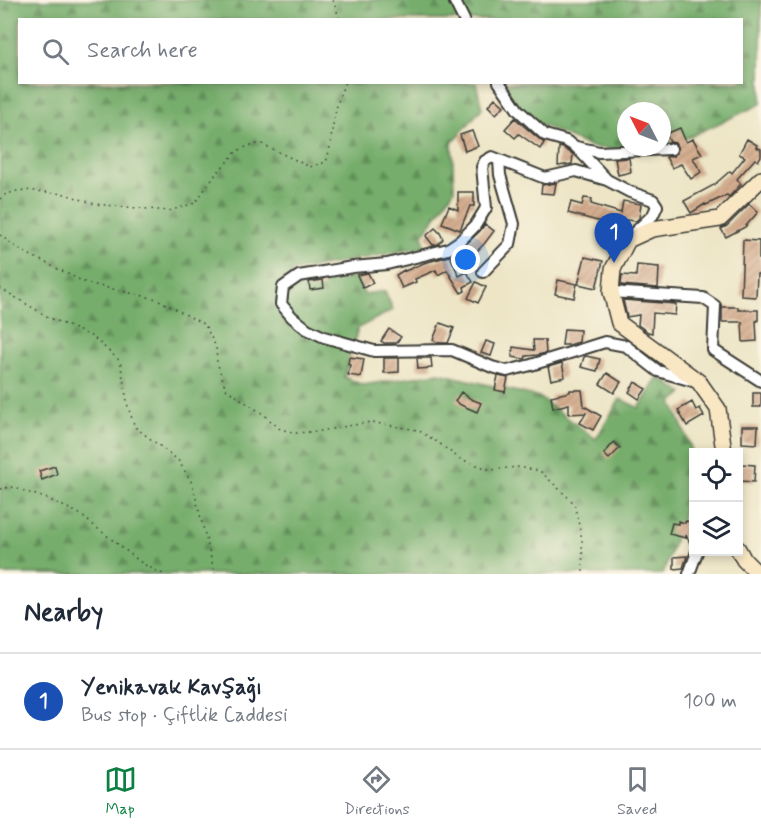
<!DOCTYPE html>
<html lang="en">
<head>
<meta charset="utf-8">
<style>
	body { margin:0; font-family:Mynerve,sans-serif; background:#f6f6f7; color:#1f2937 }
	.controls { position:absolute; right:18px; bottom:18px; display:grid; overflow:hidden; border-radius:0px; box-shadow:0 3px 9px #0003 }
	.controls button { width:54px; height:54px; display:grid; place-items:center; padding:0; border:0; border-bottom:2px solid #e0e1e3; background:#fff; color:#1f2937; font:30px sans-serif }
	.compass { position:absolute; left:617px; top:102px; width:54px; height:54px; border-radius:50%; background:#fff; box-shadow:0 3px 9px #0003; rotate:312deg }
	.you { position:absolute; left:466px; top:260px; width:21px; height:21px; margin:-15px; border:4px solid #fff; border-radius:50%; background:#1a73e8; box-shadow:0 0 0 9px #1a73e833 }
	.badge { display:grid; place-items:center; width:39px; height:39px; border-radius:50%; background:#0b8043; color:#fff; font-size:20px; font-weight:700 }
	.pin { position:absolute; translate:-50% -50px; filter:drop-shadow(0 2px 3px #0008) }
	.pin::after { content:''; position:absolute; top:32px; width:21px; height:18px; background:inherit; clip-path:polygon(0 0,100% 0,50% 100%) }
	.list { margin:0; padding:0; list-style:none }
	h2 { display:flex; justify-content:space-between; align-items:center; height:78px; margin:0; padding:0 24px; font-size:26px }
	h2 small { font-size:20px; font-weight:400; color:#747a83 }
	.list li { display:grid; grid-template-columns:39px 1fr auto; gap:18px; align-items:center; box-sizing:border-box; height:96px; padding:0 24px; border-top:2px solid #e0e1e3 }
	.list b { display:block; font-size:22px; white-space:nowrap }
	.list p { margin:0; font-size:20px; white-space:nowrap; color:#747a83 }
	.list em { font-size:20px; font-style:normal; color:#747a83 }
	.icon { flex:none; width:33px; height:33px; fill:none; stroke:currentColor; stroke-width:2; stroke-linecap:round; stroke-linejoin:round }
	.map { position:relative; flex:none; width:761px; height:574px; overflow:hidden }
	.search { position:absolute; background:#fff; box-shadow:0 3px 9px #0003; left:18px; right:18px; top:18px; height:66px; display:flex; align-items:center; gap:15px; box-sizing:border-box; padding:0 21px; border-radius:0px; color:#747a83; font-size:22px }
	.sheet { height:174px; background:#fff }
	nav { display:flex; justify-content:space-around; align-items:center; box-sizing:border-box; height:84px; border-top:2px solid #e0e1e3; background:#fff; font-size:16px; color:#747a83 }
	nav a { display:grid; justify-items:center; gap:3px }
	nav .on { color:#0b8043 }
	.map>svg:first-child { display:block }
</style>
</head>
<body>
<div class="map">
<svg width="761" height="574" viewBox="0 0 761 574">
	<defs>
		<pattern id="forest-firs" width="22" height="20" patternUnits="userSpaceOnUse" patternTransform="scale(1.5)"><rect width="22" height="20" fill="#76ad6c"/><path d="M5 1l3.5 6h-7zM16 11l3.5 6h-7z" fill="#608c58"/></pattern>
		<pattern id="building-hatch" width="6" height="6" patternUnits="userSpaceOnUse" patternTransform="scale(1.5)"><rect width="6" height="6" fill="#d5ad8f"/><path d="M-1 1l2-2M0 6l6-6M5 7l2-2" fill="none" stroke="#b6947b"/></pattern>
	</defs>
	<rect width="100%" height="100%" fill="#fcf5e5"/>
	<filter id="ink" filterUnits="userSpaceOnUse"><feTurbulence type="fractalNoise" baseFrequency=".0167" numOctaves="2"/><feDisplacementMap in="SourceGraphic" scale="12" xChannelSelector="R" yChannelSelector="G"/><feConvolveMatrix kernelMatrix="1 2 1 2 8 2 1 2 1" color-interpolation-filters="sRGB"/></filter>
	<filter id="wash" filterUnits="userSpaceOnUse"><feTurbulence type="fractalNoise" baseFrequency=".008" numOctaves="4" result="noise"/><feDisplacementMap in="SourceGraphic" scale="24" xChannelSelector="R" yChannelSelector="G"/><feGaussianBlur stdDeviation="1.35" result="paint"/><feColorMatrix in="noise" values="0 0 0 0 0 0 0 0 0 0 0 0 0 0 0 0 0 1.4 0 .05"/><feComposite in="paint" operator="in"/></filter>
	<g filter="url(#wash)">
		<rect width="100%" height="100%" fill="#ede5c6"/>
		<!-- forest -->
		<path fill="url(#forest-firs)" stroke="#496444" stroke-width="1.5" fill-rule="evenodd" d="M0 0H761V104L654 153 590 147 531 120 501 83 742 82V20H20V82L476 83 482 108 452 143 454 190 423 235 424 247 290 272 300 288 356 277 364 294 385 291 393 310 358 328 344 377 363 385 439 373 539 397 596 439 620 399 639 408 658 377 683 393 672 402 692 450 683 516 663 574H0ZM626 111H662V147H626Z"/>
		<g id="blocks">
			<!-- building -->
			<path fill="url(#building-hatch)" d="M495 98 504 106 496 114 488 106Z
				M515 118 525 127 544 143 540 149 519 134 515 138 505 129Z
				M680 128 686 142 693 139 702 154 693 158 701 172 691 179 681 164 672 168 666 157 674 156 678 149 675 143 670 142 666 134Z
				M472 131 478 146 465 151 460 135Z
				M747 139 757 145 756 147 761 149V156L758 161 755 159 737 179 741 184 729 197 727 195 706 205 705 204 691 213 684 201 714 185 730 171 732 173 745 157 739 154Z
				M559 147 563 148 573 154 572 164 558 166Z
				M629 158 631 172 618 175 615 159Z
				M556 183 554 194 541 193 542 185Z
				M458 192H474V206H470L460 230 442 223 449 206 458 210Z
				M584 198 592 199 591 204 621 213 623 201 641 204 639 218 636 221 626 220 621 234 617 241 600 236 605 223 568 213 571 202 582 205Z
				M749 204 758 212 745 227 726 237 721 229 727 226Z
				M485 224 494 231 484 244 468 260 459 251 480 231Z
				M435 228 440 233 443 239 438 244 433 245 426 236Z
				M743 240 759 241V259H761V274H757L756 297 741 296Z
				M450 256 459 276 467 272 473 282 464 287 465 291 461 293 447 270 438 275 436 270 415 279 416 282 402 288 396 275 404 270 405 271 424 263Z
				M585 257 603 261 596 288 578 284Z
				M637 265 659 267 658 288 621 285 622 275 636 276Z
				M368 273 373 283 363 288 357 275Z
				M323 280 324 288 310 290 309 282Z
				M558 280 577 284 574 298 555 294Z
				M476 282 486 287 478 303 468 298Z
				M623 300 676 304 675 315 653 313 652 333 648 332 638 325 639 315 627 317Z
				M722 307H738V310H758V321H756L757 341 743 342 742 322H722Z
				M440 323 454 328 448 343H439L433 340Z
				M389 329 401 337 396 343H384L381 341Z
				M564 329 580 330 579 342 569 345H562Z
				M533 340H545L546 353 537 355 526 356 525 359 512 357 513 347 534 350Z
				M486 341 495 344 491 356 481 353Z
				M586 356 600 359 597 371 581 367 584 357Z
				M349 357 364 359 361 377 348 375 350 365 348 364Z
				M384 358H399V372L384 373Z
				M417 358H431L432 368 418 369Z
				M562 363 565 377 551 380 548 367Z
				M607 373 621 382 614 393 600 384Z
				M498 376 508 378 505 392 495 390Z
				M635 382 646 389 639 399 629 392Z
				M570 390H582L584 406 601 416 593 430 580 423 586 413 569 414V404L553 408 551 396 570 392Z
				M461 392 471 399 481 403 477 412 461 405 455 401Z
				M753 393H761V407H753Z
				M692 402 696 410 700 408 704 416 687 426 678 410Z
				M742 426H758L757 444 742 443Z
				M614 442 620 448 609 459 604 454Z
				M741 464 755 465 754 482 740 481Z
				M55 466 57 474 42 480 39 471Z
				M678 521 685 523 686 521 693 523 692 529H693V546L692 547 686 535V538L669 534 672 523 678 524Z
				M687 556 683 568 674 569V557Z"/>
		</g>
	</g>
	<g filter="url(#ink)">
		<use href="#blocks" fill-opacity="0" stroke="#3b3a36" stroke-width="1.5"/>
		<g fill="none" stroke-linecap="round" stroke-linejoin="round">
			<!-- street casing -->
			<g stroke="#3b3a36" stroke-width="14">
				<path id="street" d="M454 0 464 20
					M499 82 518 110 545 135 566 141 576 147 607 180 630 192 653 200 657 206 653 215 634 233
					M576 147 599 152 671 149
					M607 180 576 171 545 178 492 157 485 161 482 167 486 208 475 226 460 241 448 249 387 264 353 267 299 276 283 287 281 304 292 317 307 329 324 337 374 351 452 350 492 367 507 371 531 365 605 342 626 346 658 371 693 381
					M483 272 510 244 514 224 500 175 499 160
					M611 292 703 298 715 306 713 350 761 381
					M689 574 697 552"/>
			</g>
			<!-- secondary casing -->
			<g stroke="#3b3a36" stroke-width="18">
				<path id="secondary" d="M724 452 718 409 699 382 619 323 611 292 613 269 628 240 652 229 720 219 761 179
					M738 549 744 560 758 574"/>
			</g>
			<!-- path -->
			<path stroke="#3b3a36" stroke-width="1.5" stroke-dasharray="1.5 4.5" stroke-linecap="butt" d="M333 0 340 20
				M0 199 4 195 17 191 25 190 65 194 95 204 169 211 195 203 216 174 237 151 253 144H262L310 167 326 162C331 148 331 134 334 120 336 107 340 94 345 82
				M0 235 20 250 86 283 157 299 205 325 216 347 217 362 226 389 263 414 280 429 296 433 321 431 370 422 418 430 440 444 460 459 491 470 517 467 540 471 574 503 582 539 583 574
				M0 288 48 317 93 337 120 361 128 407 135 427 178 460 192 483 215 574
				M0 489 12 487 48 499 78 513 143 564 163 574"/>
			<!-- street -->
			<use href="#street" stroke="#fff" stroke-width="10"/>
			<!-- secondary -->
			<use href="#secondary" stroke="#f9e7c3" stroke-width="15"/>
		</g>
	</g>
</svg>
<div class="controls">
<button><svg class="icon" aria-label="locate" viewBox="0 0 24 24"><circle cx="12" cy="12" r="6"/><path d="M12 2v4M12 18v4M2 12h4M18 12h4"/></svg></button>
<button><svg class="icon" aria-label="layers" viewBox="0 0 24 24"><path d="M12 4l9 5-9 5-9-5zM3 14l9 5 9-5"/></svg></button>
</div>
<svg class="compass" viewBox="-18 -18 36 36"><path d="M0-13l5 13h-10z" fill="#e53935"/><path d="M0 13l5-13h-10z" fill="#747a83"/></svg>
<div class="you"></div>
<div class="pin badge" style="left:614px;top:263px;background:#1a4fb4">1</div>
<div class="search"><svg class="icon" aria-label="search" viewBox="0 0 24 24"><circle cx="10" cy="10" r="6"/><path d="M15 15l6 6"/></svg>Search here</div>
</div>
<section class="sheet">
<h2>Nearby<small></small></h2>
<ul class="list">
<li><span class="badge" style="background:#1a4fb4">1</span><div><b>Yenikavak Kavşağı</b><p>Bus stop · Çiftlik Caddesi</p></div><em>100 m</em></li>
</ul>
</section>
<nav>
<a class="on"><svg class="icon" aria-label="map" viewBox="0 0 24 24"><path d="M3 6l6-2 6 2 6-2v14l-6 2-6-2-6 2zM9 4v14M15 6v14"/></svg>Map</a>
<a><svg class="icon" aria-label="directions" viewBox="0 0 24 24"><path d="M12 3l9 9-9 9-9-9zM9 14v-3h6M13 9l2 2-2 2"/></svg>Directions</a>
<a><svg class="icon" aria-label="saved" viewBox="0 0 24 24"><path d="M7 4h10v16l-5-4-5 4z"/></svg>Saved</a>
</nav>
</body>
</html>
